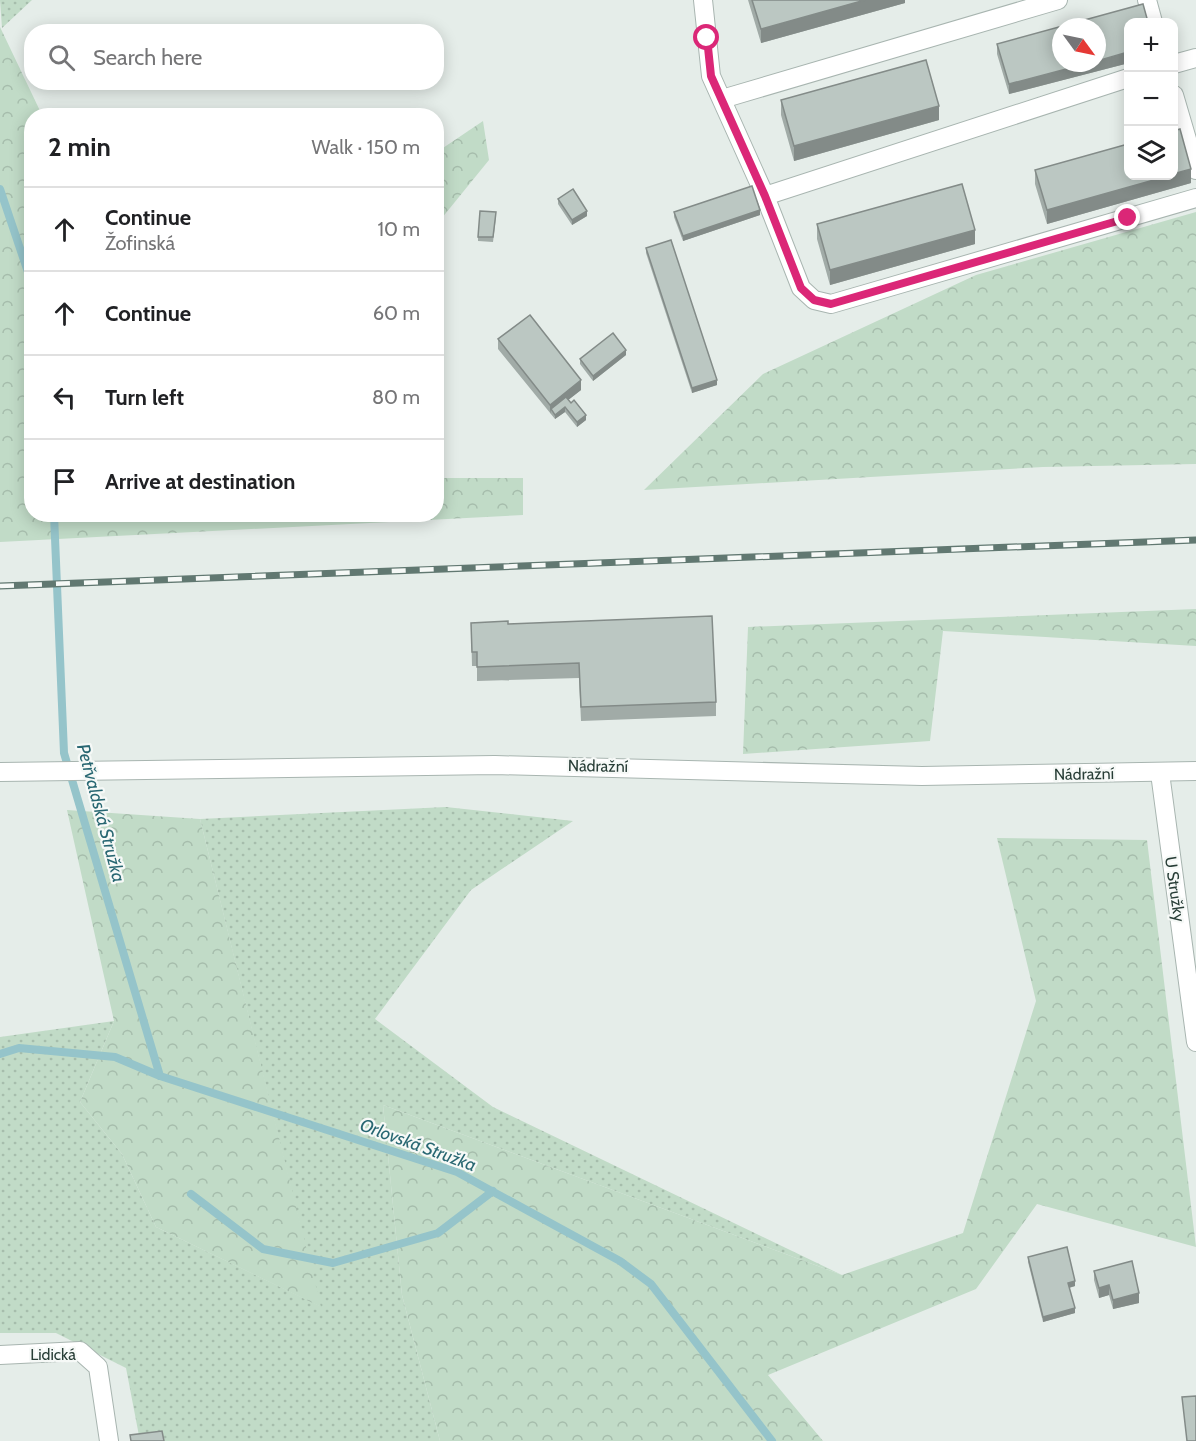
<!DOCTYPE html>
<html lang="en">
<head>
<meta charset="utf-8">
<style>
	body { margin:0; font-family:Cabin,sans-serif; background:#f6f6f6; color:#202124 }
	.controls { position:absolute; right:18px; top:18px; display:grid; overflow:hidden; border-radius:12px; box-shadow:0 3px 15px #0003 }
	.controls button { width:54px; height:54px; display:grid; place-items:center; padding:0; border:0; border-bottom:2px solid #e0e0e0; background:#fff; color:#202124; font:30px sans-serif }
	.compass { position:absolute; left:1052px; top:18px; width:54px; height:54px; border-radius:50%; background:#fff; box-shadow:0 3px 15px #0003; rotate:123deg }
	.stop { position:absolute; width:18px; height:18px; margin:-14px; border:4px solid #db2777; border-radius:50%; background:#fff }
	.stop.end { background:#db2777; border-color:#fff; box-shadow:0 2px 6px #0008 }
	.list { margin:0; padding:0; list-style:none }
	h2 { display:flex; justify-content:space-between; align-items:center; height:78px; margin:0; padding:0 24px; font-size:26px }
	h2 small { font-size:20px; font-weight:400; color:#757577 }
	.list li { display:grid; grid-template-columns:39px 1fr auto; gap:18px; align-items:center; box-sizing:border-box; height:84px; padding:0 24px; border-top:2px solid #e0e0e0 }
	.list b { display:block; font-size:22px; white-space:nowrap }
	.list p { margin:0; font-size:20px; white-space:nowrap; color:#757577 }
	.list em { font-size:20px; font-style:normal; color:#757577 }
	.icon { flex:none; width:33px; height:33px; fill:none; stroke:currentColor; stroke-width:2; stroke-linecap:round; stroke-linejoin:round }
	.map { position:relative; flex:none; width:1196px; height:1441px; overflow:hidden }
	.search { position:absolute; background:#fff; box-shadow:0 3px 15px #0003; left:24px; top:24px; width:420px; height:66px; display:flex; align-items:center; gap:15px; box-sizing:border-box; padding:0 21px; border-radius:24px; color:#757577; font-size:22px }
	.panel { position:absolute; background:#fff; box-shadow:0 3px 15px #0003; left:24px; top:108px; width:420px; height:414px; border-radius:24px }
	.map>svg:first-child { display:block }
</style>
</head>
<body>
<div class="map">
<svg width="1196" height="1441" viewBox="0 0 1196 1441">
	<defs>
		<pattern id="grass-dots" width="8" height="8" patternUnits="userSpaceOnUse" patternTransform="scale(1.5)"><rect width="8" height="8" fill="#c1dbc7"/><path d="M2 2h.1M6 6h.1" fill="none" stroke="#a6bdac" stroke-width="1.8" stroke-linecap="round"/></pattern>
		<pattern id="forest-crowns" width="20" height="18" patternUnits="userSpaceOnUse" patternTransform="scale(1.5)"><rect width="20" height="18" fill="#c1dbc7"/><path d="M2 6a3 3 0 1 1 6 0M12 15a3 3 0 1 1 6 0" fill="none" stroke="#a6bdac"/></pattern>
	</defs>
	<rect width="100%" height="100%" fill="#e5ede9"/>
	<!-- grass -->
	<path fill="url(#grass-dots)" d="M0 0H32L2 28Z
		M446 807 573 821 471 890 375 1019 493 1107 842 1275 383 1105 402 1295 440 1441H140L126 1368 56 1333H0V1037L114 1021 80 1102 122 1154 156 1227 320 1306 200 819Z"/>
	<!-- forest -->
	<path fill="url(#forest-crowns)" d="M0 27 42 115 32 116V514H436L437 478H523V515L0 542Z
		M483 121 489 160 437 224V152Z
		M1196 212V464L1043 467 644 490 763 374 976 275Z
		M1196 609V646L943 631 930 741 743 754 748 627Z
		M67 810 200 819 321 1307 156 1227 122 1154 80 1102 114 1021Z
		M997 838 1147 840 1196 1247 1037 1204 976 1289 768 1375 823 1441H440L402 1295 383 1105 842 1275 963 1233 1036 1001Z"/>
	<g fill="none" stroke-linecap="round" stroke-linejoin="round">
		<!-- stream -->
		<path stroke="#95c4ca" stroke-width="8" d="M0 189 32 284
			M54 514 64 753 160 1076
			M0 1054 19 1048 115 1057 160 1076 457 1172 620 1261 651 1284 772 1441
			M191 1194 263 1249 333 1263 438 1233 493 1191"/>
		<!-- minor casing -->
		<g stroke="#a8b5b0" stroke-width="20">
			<path id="minor" d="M703 0 711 76 765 196 1128 78
				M1147 0 1153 22
				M1174 64 1196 58
				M1174 95 1196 170
				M722 99 1058 0
				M765 196 801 288 814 300 831 304 1196 198
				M1160 773 1196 1042
				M0 1355 80 1351 98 1367 109 1441"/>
		</g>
		<!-- tertiary casing -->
		<g stroke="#a8b5b0" stroke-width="20">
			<path id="tertiary" d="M0 772 495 765 922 776 1196 771"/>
		</g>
		<!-- minor -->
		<use href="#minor" stroke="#fff" stroke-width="18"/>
		<!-- tertiary -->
		<use href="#tertiary" stroke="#fff" stroke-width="18"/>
		<!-- rail casing -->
		<g stroke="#617871" stroke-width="7">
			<path id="rail" d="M0 586 1196 540"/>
		</g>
		<!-- rail -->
		<use href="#rail" stroke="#f6f9f7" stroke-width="4.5" stroke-dasharray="14" stroke-linecap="butt"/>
	</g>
	<!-- wall -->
	<path fill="#a1aba7" d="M748 0H905V3L761 43Z
		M997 44 1125 64 1009 94 997 54Z
		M781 100 939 120 794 161 781 115Z
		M1035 170 1191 183 1047 224 1035 184Z
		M558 199 587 216 572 225 558 204Z
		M674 212 760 215 683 241 674 217Z
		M496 217 493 242 478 241V237Z
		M817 224 975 244 830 285 817 239Z
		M646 248 717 385 692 393 646 253Z
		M498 339 581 390 568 400 586 420 577 427 565 412 555 419 498 349Z
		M626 355 593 381 580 364V359Z
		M471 623 508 624 716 702V716L581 721 579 678 477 681V666H472Z
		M1028 1257 1075 1286 1069 1288 1075 1313 1043 1322 1028 1262Z
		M1094 1271 1139 1303 1113 1309 1109 1295 1099 1298 1094 1280Z"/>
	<!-- shaded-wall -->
	<path fill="#838b88" d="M865 0H905V3L761 43V29Z
		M1128 52V62L1125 64 1009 94V84L1089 63H1097V61Z
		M939 106V120L794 161V146Z
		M1191 169V183L1047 224V210L1168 176H1173V174Z
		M760 210V215L683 241V236Z
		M587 211V216L572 225V220Z
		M975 230V244L830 285V270Z
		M626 350V355L593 381V376Z
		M581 380V390L553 412 551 409 550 414V405Z
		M717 380V385L692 393V388Z
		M565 407V412L555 419V415Z
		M586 415V420L577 427V422Z
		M1075 1281V1286L1068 1288V1283Z
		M1109 1285V1295L1099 1298V1288Z
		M1139 1293V1303L1113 1309V1300Z
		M1075 1308V1313L1043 1322V1317Z"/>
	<!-- building -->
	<path fill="#bbc7c2" stroke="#838b88" stroke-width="1.5" d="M752 0H865L761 29Z
		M1143 4 1148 22H1128V52L1097 61V27H1061V63H1089L1009 84 997 44Z
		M926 60 939 106 794 146 781 100Z
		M1180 129 1191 169 1173 174V131Z
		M1128 144V176H1168L1047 210 1035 170Z
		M962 184 975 230 830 270 817 224Z
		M752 186 760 210 683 236 674 212Z
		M573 189 587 211 572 220 558 199Z
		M480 211 496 212 493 237H478Z
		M671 240 717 380 692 388 646 248Z
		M530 315 581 380 550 405 498 339Z
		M613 333 626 350 593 376 580 359Z
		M566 397 571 403 574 400 586 415 577 422 565 407 555 415 551 409Z
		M712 616 716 702 581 707 579 663 477 667V652H472L471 623 508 621V624Z
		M1067 1247 1075 1281 1068 1283 1075 1308 1043 1317 1028 1257Z
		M1132 1261 1139 1293 1113 1300 1109 1285 1099 1288 1094 1271Z
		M1196 1396V1441H1187L1182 1397Z
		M162 1431 164 1441H131L130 1435Z"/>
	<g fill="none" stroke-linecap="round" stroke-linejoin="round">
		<!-- route -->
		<path stroke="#db2777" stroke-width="8" d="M707 38 711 76 765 196 801 288 814 300 831 304 1128 218"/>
	</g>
	<g text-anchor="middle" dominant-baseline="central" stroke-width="4.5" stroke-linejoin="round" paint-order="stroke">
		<!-- street labels -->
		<g font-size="16" fill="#273d36" stroke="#f6f9f7">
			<text transform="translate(598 766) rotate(1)">Nádražní</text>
			<text transform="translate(1084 774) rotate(-1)">Nádražní</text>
			<text transform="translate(1175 889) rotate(82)">U Stružky</text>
			<text x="53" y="1354">Lidická</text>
		</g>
		<!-- water labels -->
		<g font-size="18" font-style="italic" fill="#286772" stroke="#f6f9f7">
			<text transform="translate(101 813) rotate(75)">Petřvaldská Stružka</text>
			<text transform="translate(418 1145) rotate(20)">Orlovská Stružka</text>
		</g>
	</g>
</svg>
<div class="controls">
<button>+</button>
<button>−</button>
<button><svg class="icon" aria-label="layers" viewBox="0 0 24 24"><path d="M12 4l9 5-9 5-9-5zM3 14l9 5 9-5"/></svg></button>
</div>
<svg class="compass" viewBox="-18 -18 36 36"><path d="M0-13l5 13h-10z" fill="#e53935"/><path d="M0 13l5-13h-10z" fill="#757577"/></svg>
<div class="stop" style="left:707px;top:38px"></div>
<div class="stop end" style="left:1128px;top:218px"></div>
<div class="search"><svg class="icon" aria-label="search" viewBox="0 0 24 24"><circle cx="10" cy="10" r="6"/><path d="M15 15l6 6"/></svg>Search here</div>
<section class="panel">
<h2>2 min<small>Walk · 150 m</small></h2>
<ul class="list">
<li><svg class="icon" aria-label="ahead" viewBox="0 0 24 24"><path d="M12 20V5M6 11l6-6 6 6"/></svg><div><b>Continue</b><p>Žofinská</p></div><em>10 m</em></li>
<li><svg class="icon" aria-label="ahead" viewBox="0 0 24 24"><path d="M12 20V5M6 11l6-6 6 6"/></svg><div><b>Continue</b></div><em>60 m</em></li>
<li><svg class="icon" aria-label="left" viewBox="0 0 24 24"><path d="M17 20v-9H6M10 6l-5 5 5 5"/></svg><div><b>Turn left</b></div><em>80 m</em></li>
<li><svg class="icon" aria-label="arrive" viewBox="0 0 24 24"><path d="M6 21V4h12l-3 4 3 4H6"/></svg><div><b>Arrive at destination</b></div></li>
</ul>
</section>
</div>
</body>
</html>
